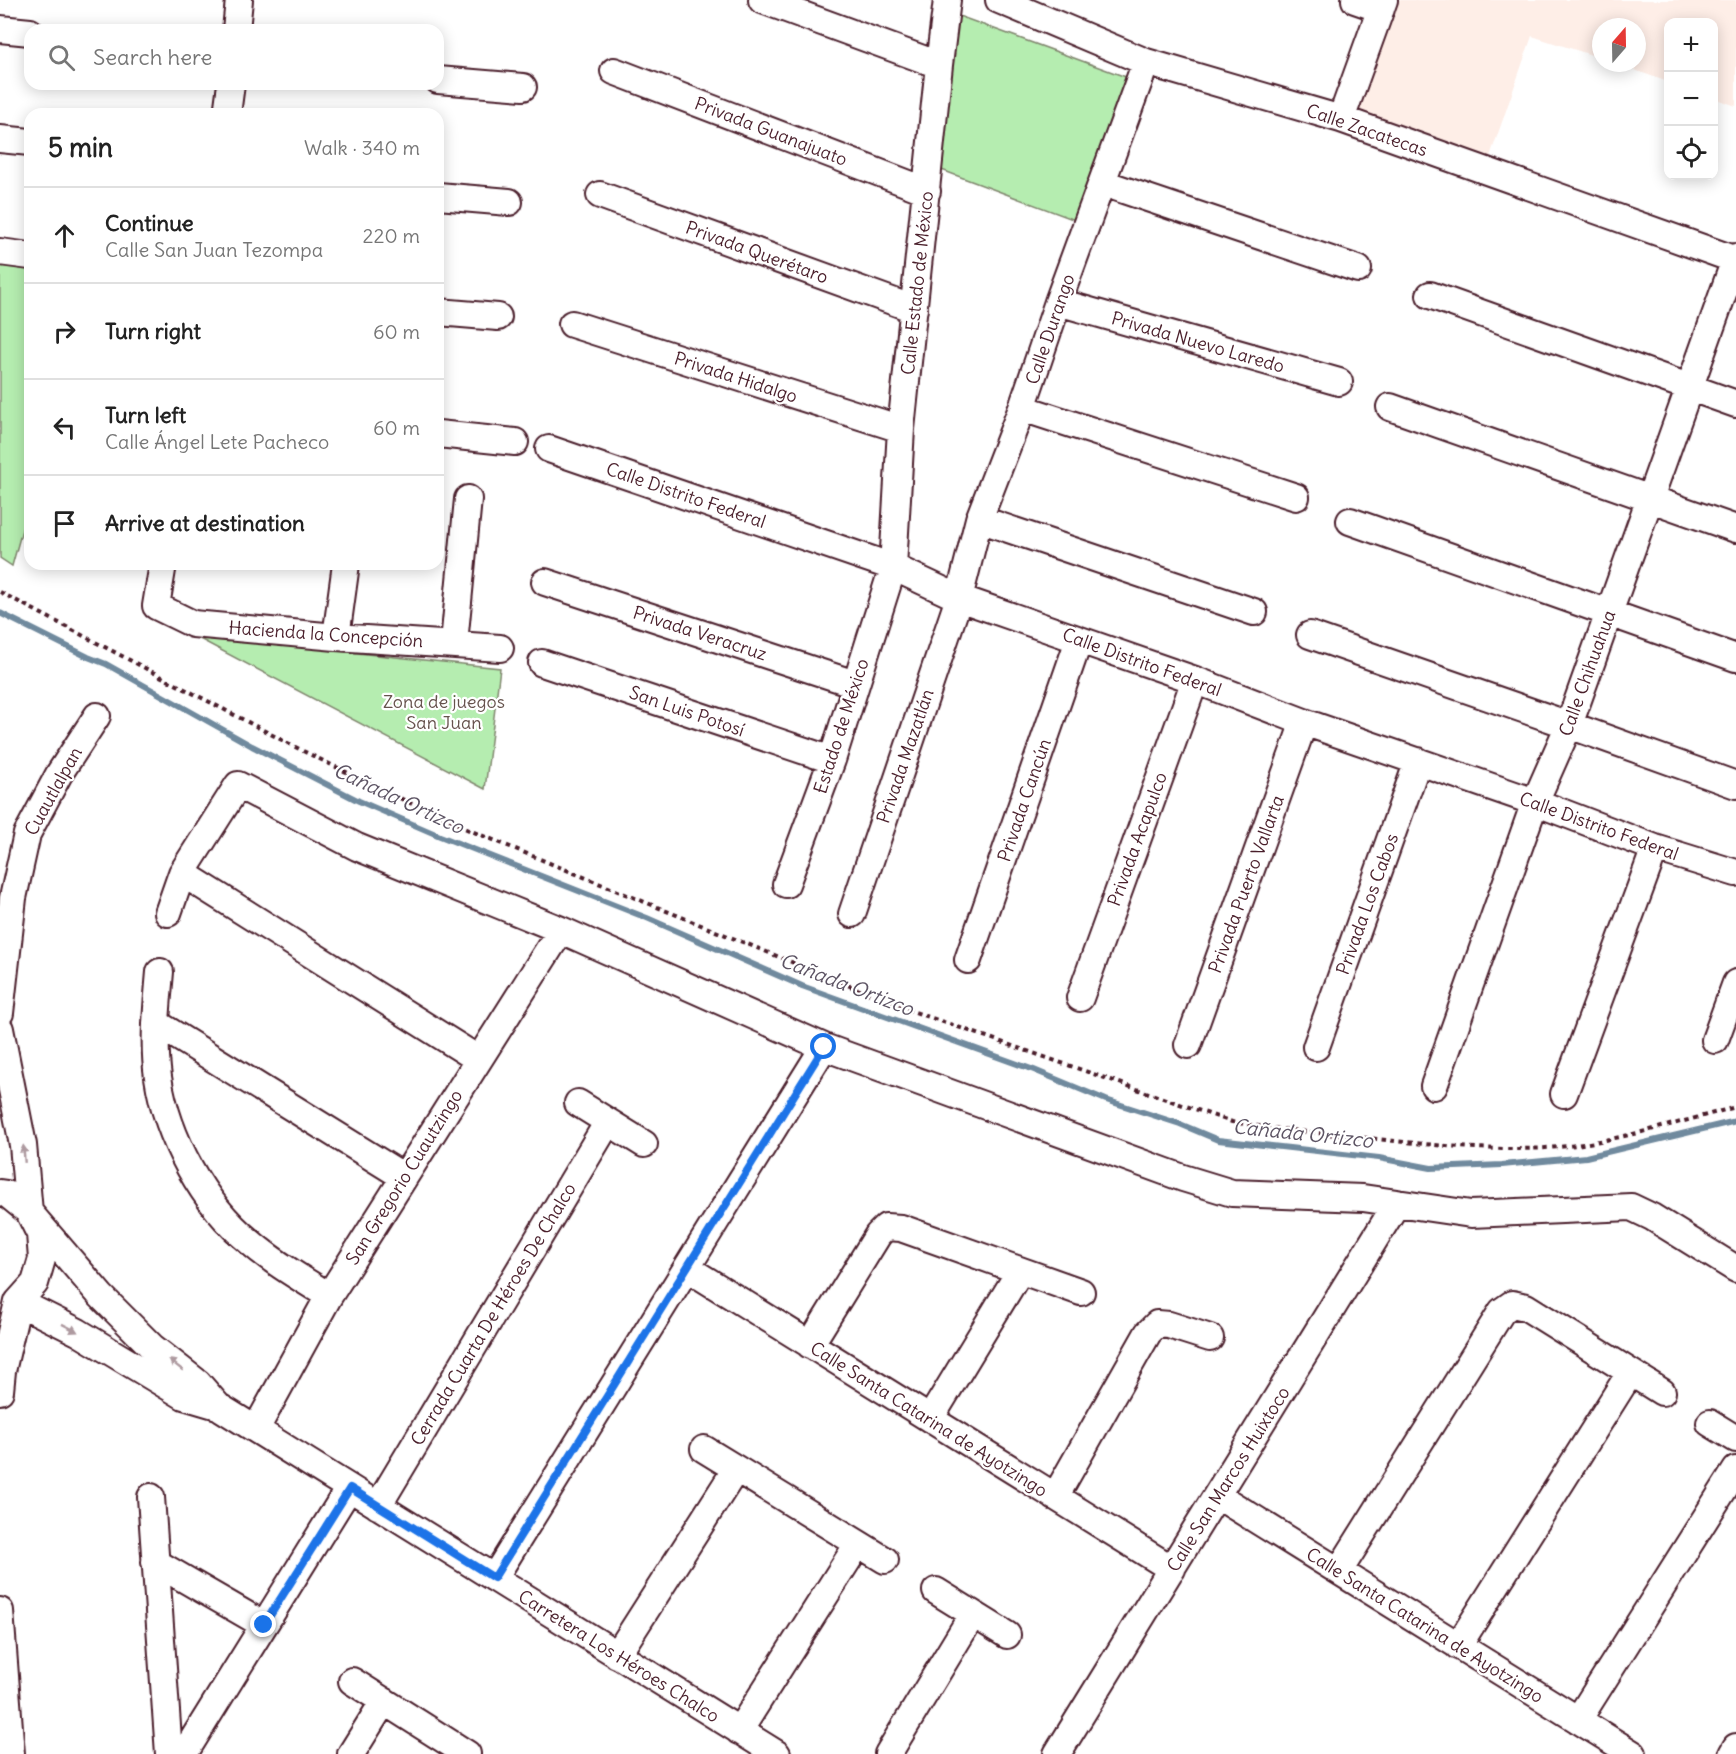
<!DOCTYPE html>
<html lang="en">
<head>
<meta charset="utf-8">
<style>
	body { margin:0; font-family:Delius,sans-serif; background:#f6f6f6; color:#222 }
	.controls { position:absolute; right:18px; top:18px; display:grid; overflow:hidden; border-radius:12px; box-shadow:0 3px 15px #0003 }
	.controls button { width:54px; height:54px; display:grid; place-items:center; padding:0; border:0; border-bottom:2px solid #e0e0e0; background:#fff; color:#222; font:30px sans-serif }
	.compass { position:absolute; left:1592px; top:18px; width:54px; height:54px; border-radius:50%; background:#fff; box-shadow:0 3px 15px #0003; rotate:20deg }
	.stop { position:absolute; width:18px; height:18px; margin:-14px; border:4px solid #1a73e8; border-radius:50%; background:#fff }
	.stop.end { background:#1a73e8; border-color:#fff; box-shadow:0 2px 6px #0008 }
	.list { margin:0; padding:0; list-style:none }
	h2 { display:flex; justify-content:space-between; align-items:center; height:78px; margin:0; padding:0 24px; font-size:26px }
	h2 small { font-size:20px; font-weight:400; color:#767676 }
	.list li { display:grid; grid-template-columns:39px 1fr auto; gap:18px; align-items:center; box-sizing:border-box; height:96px; padding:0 24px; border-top:2px solid #e0e0e0 }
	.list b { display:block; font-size:22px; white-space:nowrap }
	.list p { margin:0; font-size:20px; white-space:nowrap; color:#767676 }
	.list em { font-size:20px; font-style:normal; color:#767676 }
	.icon { flex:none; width:33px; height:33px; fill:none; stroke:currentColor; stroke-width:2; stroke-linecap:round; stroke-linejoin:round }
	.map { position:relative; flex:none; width:1736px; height:1754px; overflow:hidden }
	.search { position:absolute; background:#fff; box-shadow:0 3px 15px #0003; left:24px; top:24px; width:420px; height:66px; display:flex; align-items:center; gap:15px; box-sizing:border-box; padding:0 21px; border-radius:18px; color:#767676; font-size:22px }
	.panel { position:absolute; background:#fff; box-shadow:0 3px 15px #0003; left:24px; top:108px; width:420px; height:462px; border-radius:18px }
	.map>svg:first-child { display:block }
</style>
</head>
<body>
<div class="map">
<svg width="1736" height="1754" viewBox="0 0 1736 1754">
	<rect width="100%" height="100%" fill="#fff"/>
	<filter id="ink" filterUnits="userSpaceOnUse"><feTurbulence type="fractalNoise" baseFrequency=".0167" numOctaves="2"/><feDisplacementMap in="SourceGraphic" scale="12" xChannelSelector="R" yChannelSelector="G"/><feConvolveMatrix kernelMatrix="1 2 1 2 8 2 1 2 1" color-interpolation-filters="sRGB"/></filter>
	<g filter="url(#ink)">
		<!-- built -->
		<path fill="#feeee7" d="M1391 0H1736V106L1714 98V22H1668V82L1615 63H1637V27H1601V58L1532 36 1487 165 1350 117Z"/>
		<!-- green -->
		<path fill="#b5edb0" stroke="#80866e" stroke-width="1.5" d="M956 15 1126 77 1078 221 939 169Z
			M0 263 30 266V501L12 566 0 558Z
			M194 636 500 668 485 789Z"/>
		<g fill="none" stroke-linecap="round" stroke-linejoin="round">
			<!-- stream -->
			<path stroke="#708a9e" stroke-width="6" d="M0 613 88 657 106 664 252 746 359 801 440 836 647 918 802 986 1034 1070 1106 1100 1180 1124 1218 1140 1379 1158 1431 1168 1502 1165 1586 1157 1736 1121"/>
			<!-- minor casing -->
			<g stroke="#4a1f2b" stroke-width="30">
				<path id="minor" d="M762 0 939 65
					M999 0 1146 62 1341 119 1736 260
					M1355 0 1381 9
					M0 29 30 32
					M236 30 239 0
					M614 71 927 191
					M438 80 523 87
					M227 114 231 84
					M1341 119 1384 0
					M0 139 30 142
					M1103 183 1358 269
					M600 195 914 309
					M438 196 509 202
					M0 252 30 256
					M1430 295 1736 404
					M1058 302 1339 382
					M438 312 498 317
					M572 324 901 429
					M1390 407 1736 529
					M1022 408 1296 497
					M438 434 515 442
					M549 449 893 567 959 598 1195 680 1304 722 1535 802 1655 848 1736 873
					M979 519 1254 612
					M1350 521 1736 658
					M163 564 156 606 193 624 336 637 500 648
					M545 582 855 684
					M1310 635 1569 725 1736 785
					M336 637 346 564
					M454 643 468 499
					M542 663 832 760
					M182 873 478 1059
					M786 884 832 760 893 567 901 429 939 65 947 0
					M168 913 182 873 238 785 357 847 561 930 824 1047 1183 1178 1232 1193 1363 1198 1471 1214 1631 1207 1652 1217 1736 1269
					M852 914 959 598 979 519 1022 408 1058 302 1146 62
					M968 960 1079 640
					M160 972C157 1007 153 1042 158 1077 167 1137 203 1204 250 1242 274 1263 302 1279 329 1296
					M1080 998 1195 680
					M0 1013 13 898 27 834 59 774 97 716
					M156 1023 404 1177
					M0 1029 23 1145 29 1212 40 1234 42 1259 35 1283 18 1302 2 1371 0 1391
					M1715 1040 1736 983
					M1188 1045 1304 722
					M1316 1047 1418 761
					M1434 1086 1535 802 1569 725 1736 257
					M1564 1094 1655 848
					M578 1103 644 1144
					M0 1193 7 1194 29 1212 101 1296 152 1347 198 1383 218 1406
					M687 1268 1172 1569
					M18 1302 78 1332 184 1396 218 1406 777 1754
					M810 1345 878 1235 886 1227 901 1228 1081 1292
					M930 1419 1020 1271
					M1710 1423 1736 1439
					M256 1429 329 1296 561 930
					M704 1449 885 1560
					M1218 1496 1633 1754
					M151 1497 169 1754
					M1055 1497 1148 1333 1157 1324 1169 1325 1210 1338
					M378 1506 608 1122
					M155 1562 264 1625
					M1339 1571 1502 1311 1512 1304 1526 1307 1662 1392
					M494 1578 824 1047
					M936 1591 1007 1635
					M0 1611 11 1754
					M1458 1646 1630 1373
					M617 1655 736 1469
					M352 1681 467 1754
					M1578 1720 1736 1470
					M739 1731 858 1544
					M184 1754 349 1488
					M351 1754 384 1701
					M888 1754 973 1614
					M1057 1754 1397 1203
					M1732 1754 1736 1747"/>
			</g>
			<!-- path -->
			<path stroke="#4a1f2b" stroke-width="4" stroke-dasharray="4.5 4.5" stroke-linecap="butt" d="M0 592 303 751 447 821 906 1009 1232 1122C1280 1130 1328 1134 1377 1139 1442 1146 1510 1154 1576 1145 1631 1137 1683 1121 1736 1107"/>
			<!-- minor -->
			<use href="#minor" stroke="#fff" stroke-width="26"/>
		</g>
		<!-- one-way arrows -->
		<defs><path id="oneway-solid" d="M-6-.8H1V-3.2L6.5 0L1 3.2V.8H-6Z" transform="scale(1.5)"/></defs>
		<g fill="#ae9aa0">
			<use href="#oneway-solid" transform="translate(24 1154) rotate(-95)"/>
			<use href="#oneway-solid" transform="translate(70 1328) rotate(27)"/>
			<use href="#oneway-solid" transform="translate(176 1365) rotate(-142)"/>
		</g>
	</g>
	<g fill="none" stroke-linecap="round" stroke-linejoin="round" filter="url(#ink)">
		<!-- route -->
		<path stroke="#1a73e8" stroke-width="8" d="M264 1625 350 1488 494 1578 824 1047"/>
	</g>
	<g text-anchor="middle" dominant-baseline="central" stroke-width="4.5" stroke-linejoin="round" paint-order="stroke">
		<!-- street labels -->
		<g font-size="18" fill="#4a1f2b" stroke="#fff">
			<text transform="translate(1367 130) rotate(19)">Calle Zacatecas</text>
			<text transform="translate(771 131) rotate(21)">Privada Guanajuato</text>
			<text transform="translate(757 252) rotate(20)">Privada Querétaro</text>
			<text transform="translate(917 283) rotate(-84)">Calle Estado de México</text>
			<text transform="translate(1050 329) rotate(-71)">Calle Durango</text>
			<text transform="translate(1198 342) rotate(16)">Privada Nuevo Laredo</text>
			<text transform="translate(736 377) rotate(18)">Privada Hidalgo</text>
			<text transform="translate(686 495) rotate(19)">Calle Distrito Federal</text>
			<text transform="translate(700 633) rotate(18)">Privada Veracruz</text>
			<text transform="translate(326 634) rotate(4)">Hacienda la Concepción</text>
			<text transform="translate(1142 662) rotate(20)">Calle Distrito Federal</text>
			<text transform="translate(1587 673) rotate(-70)">Calle Chihuahua</text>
			<text transform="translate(687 711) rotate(19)">San Luis Potosí</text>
			<text transform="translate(841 726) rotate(-72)">Estado de México</text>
			<text transform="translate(905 756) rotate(-71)">Privada Mazatlán</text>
			<text transform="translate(53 791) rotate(-61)">Cuautlalpan</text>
			<text transform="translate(1024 800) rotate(-71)">Privada Cancún</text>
			<text transform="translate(1599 826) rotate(20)">Calle Distrito Federal</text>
			<text transform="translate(1137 839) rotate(-70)">Privada Acapulco</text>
			<text transform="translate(1246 884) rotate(-70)">Privada Puerto Vallarta</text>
			<text transform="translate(1367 904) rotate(-70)">Privada Los Cabos</text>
			<text transform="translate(404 1177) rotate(-58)">San Gregorio Cuautzingo</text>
			<text transform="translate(493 1314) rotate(-59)">Cerrada Cuarta De Héroes De Chalco</text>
			<text transform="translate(929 1419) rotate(32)">Calle Santa Catarina de Ayotzingo</text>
			<text transform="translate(1228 1479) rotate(-58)">Calle San Marcos Huixtoco</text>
			<text transform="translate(1425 1625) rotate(32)">Calle Santa Catarina de Ayotzingo</text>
			<text transform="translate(619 1656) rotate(32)">Carretera Los Héroes Chalco</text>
		</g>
		<!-- park labels -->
		<g font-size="18" fill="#65524c" stroke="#fff">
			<text x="444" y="701">Zona de juegos<tspan x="444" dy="21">San Juan</tspan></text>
		</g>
		<!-- water labels -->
		<g font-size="20" font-style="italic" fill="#5d5464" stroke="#fff">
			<text transform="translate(399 798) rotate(25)">Cañada Ortizco</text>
			<text transform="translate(847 984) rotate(21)">Cañada Ortizco</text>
			<text transform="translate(1303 1133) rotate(6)">Cañada Ortizco</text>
		</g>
	</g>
</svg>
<div class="controls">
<button>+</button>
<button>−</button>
<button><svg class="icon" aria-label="locate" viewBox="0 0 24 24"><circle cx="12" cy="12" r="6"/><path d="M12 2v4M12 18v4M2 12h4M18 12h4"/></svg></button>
</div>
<svg class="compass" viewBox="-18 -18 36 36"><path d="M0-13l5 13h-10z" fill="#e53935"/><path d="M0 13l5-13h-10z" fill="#767676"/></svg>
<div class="stop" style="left:824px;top:1047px"></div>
<div class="stop end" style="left:264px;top:1625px"></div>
<div class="search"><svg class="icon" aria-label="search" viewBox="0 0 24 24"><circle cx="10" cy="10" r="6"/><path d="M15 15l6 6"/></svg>Search here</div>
<section class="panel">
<h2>5 min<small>Walk · 340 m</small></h2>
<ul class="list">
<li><svg class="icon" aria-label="ahead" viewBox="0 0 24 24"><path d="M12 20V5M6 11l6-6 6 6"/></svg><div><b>Continue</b><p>Calle San Juan Tezompa</p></div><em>220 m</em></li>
<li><svg class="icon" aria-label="right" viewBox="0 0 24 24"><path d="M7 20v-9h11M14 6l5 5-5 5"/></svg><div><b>Turn right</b></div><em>60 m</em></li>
<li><svg class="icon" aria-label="left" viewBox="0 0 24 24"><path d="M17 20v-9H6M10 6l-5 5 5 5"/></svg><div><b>Turn left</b><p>Calle Ángel Lete Pacheco</p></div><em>60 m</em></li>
<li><svg class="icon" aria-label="arrive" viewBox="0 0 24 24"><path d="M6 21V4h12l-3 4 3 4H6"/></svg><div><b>Arrive at destination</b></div></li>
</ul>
</section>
</div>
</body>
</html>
